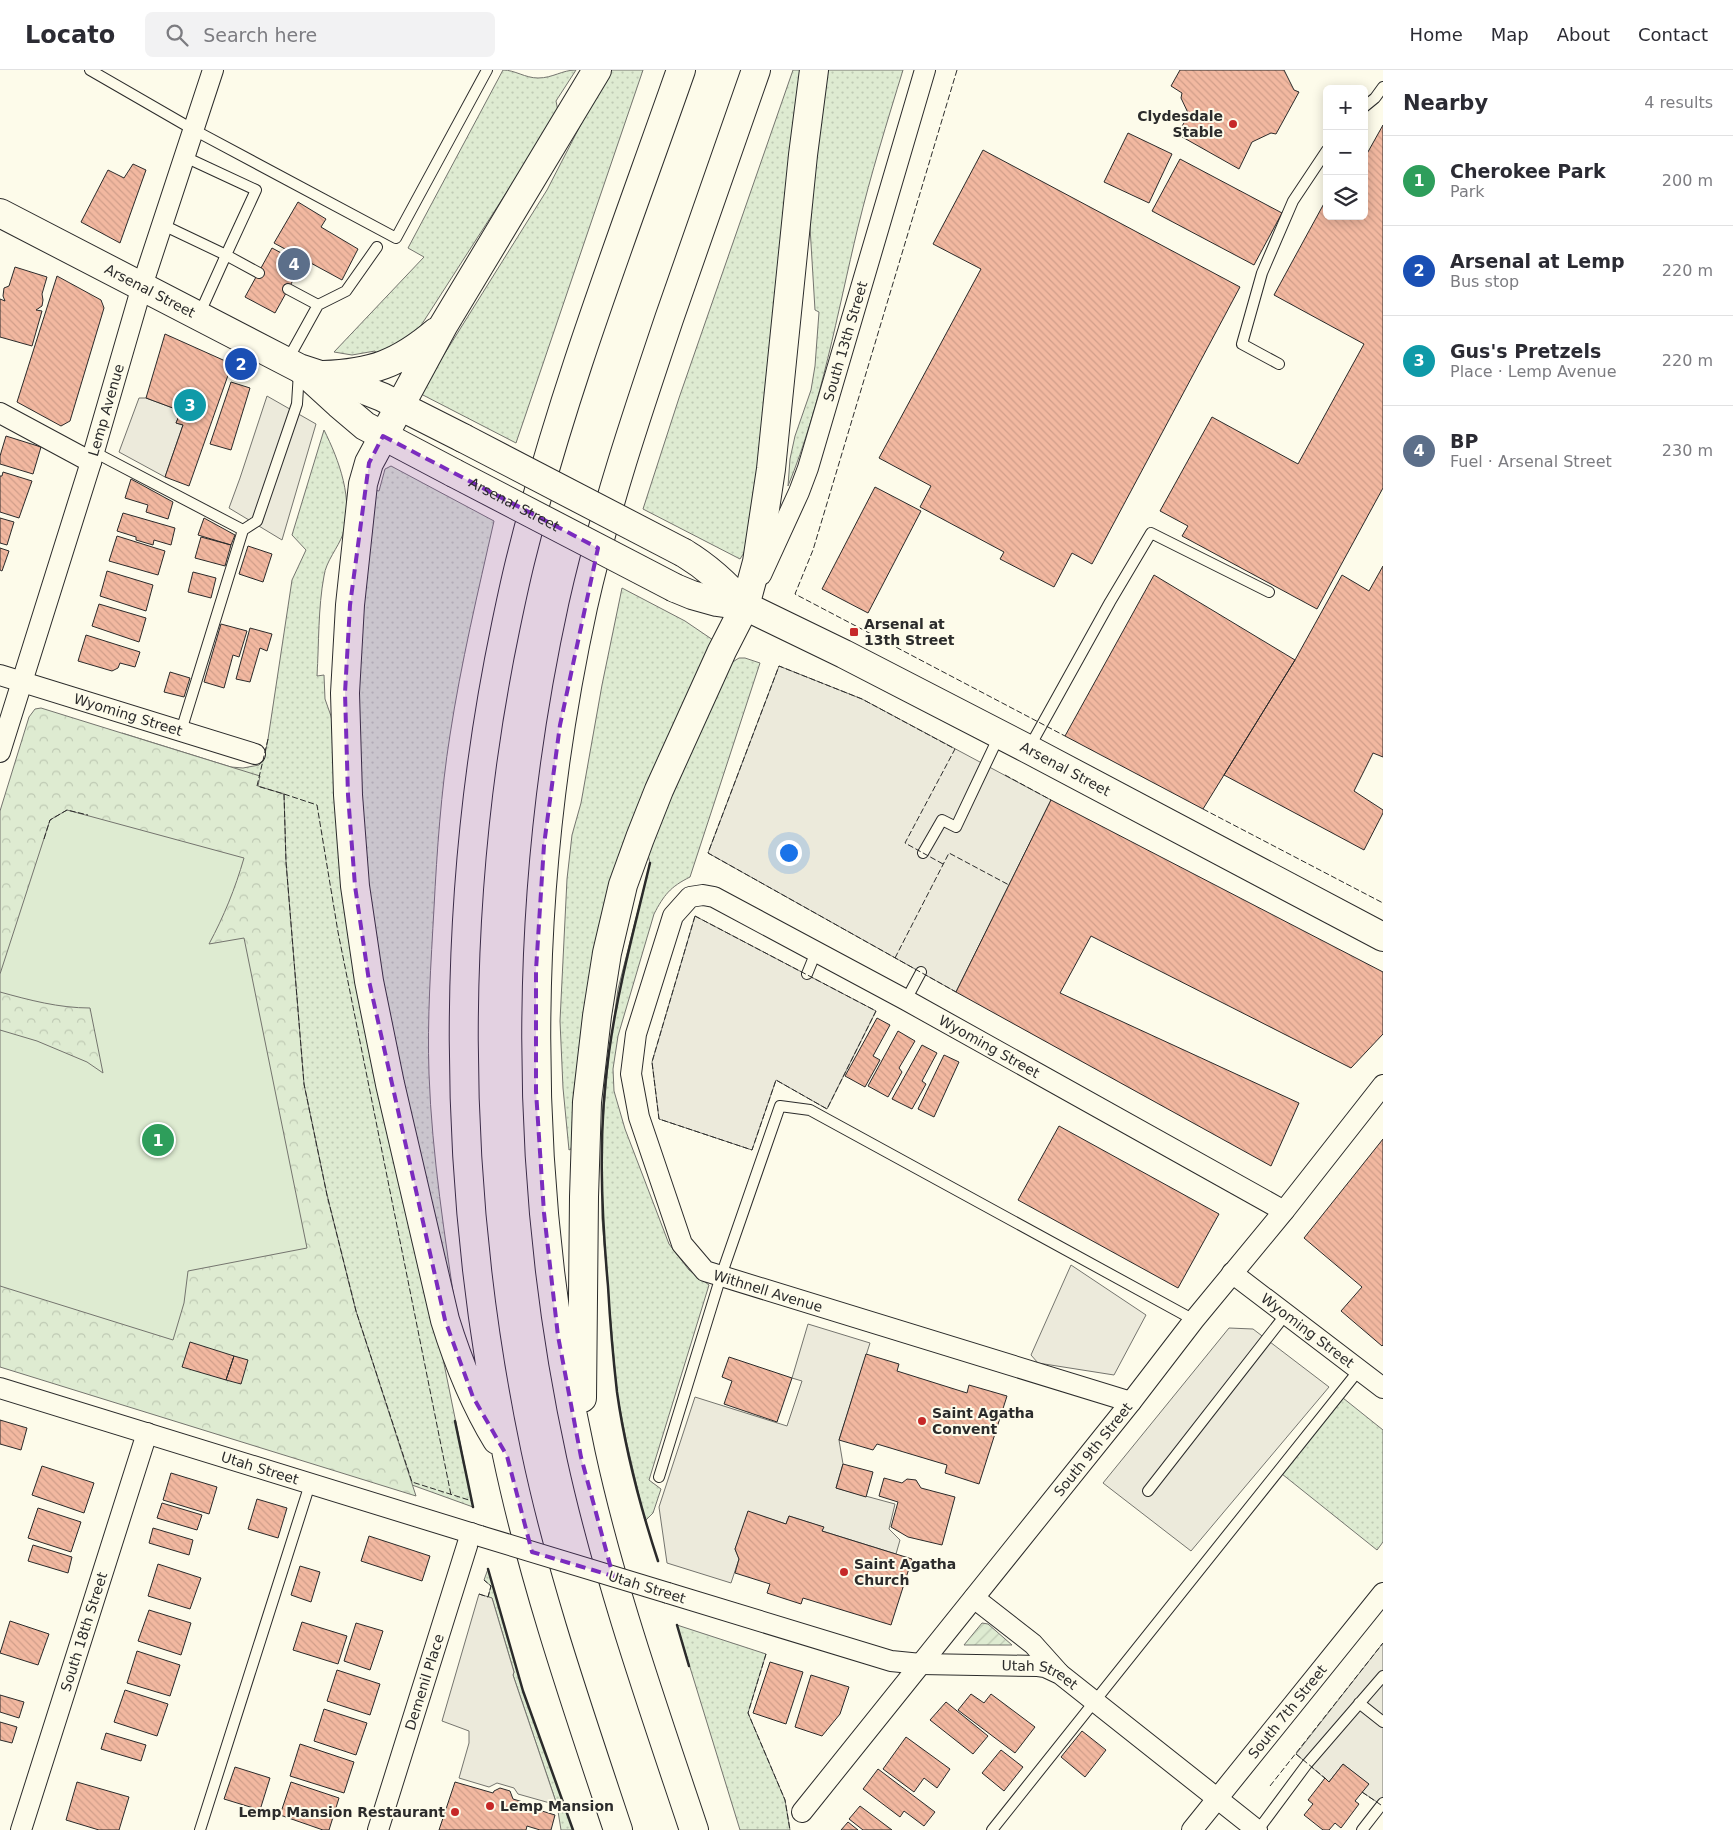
<!DOCTYPE html>
<html lang="en">
<head>
<meta charset="utf-8">
<style>
	body { margin:0; font-family:"DejaVu Sans",sans-serif; background:#f2f2f3; color:#2b2b33 }
	.controls { position:absolute; right:15px; top:15px; display:grid; overflow:hidden; border-radius:8px; box-shadow:0 2px 12px #0003 }
	.controls button { width:45px; height:45px; display:grid; place-items:center; padding:0; border:0; border-bottom:1px solid #e1e1e2; background:#fff; color:#2b2b33; font:25px sans-serif }
	.you { position:absolute; left:788px; top:782px; width:18px; height:18px; margin:-12px; border:4px solid #fff; border-radius:50%; background:#1a73e8; box-shadow:0 0 0 8px #1a73e833 }
	.badge { display:grid; place-items:center; width:32px; height:32px; border-radius:50%; background:#b45309; color:#fff; font-size:16px; font-weight:700 }
	.pin { position:absolute; translate:-50% -50%; border:2px solid #fff; box-shadow:0 1px 5px #0006 }
	.list { margin:0; padding:0; list-style:none }
	h2 { display:flex; justify-content:space-between; align-items:center; height:65px; margin:0; padding:0 20px; font-size:21px }
	h2 small { font-size:16px; font-weight:400; color:#7c7c81 }
	.list li { display:grid; grid-template-columns:32px 1fr auto; gap:15px; align-items:center; box-sizing:border-box; height:90px; padding:0 20px; border-top:1px solid #e1e1e2 }
	.list b { display:block; font-size:19px; white-space:nowrap }
	.list p { margin:0; font-size:16px; white-space:nowrap; color:#7c7c81 }
	.list em { font-size:16px; font-style:normal; color:#7c7c81 }
	.icon { flex:none; width:28px; height:28px; fill:none; stroke:currentColor; stroke-width:2; stroke-linecap:round; stroke-linejoin:round }
	.map { position:relative; flex:none; width:1383px; height:1760px; overflow:hidden }
	header { display:flex; align-items:center; gap:30px; box-sizing:border-box; height:70px; padding:0 25px; background:#fff; border-bottom:1px solid #e1e1e2 }
	header strong { font-size:24px }
	nav { display:flex; gap:28px; margin-inline-start:auto; font-size:18px }
	.search { width:350px; height:45px; background:#f2f2f3; display:flex; align-items:center; gap:12px; box-sizing:border-box; padding:0 18px; border-radius:8px; color:#7c7c81; font-size:19px }
	main { display:flex }
	aside { flex:1; background:#fff }
	.map>svg:first-child { display:block }
</style>
</head>
<body>
<header>
<strong>Locato</strong>
<div class="search"><svg class="icon" aria-label="search" viewBox="0 0 24 24"><circle cx="10" cy="10" r="6"/><path d="M15 15l6 6"/></svg>Search here</div>
<nav><a>Home</a><a>Map</a><a>About</a><a>Contact</a></nav>
</header>
<main>
<div class="map">
<svg width="1383" height="1760" viewBox="0 0 1383 1760">
	<defs>
		<pattern id="grass-dots" width="8" height="8" patternUnits="userSpaceOnUse" patternTransform="scale(1.25)"><rect width="8" height="8" fill="#deebd1"/><path d="M2 2h.1M6 6h.1" fill="none" stroke="#bfcab4" stroke-width="1.8" stroke-linecap="round"/></pattern>
		<pattern id="forest-crowns" width="20" height="18" patternUnits="userSpaceOnUse" patternTransform="scale(1.25)"><rect width="20" height="18" fill="#deebd1"/><path d="M2 6a3 3 0 1 1 6 0M12 15a3 3 0 1 1 6 0" fill="none" stroke="#bfcab4"/></pattern>
		<pattern id="garden-furrows" width="10" height="10" patternUnits="userSpaceOnUse" patternTransform="scale(1.25)"><rect width="10" height="10" fill="#deebd1"/><path d="M-1 1l2-2M0 10L10 0M9 11l2-2" fill="none" stroke="#bfcab4"/></pattern>
		<pattern id="building-back-hatch" width="6" height="6" patternUnits="userSpaceOnUse" patternTransform="scale(1.25)"><rect width="6" height="6" fill="#f2b8a0"/><path d="M-1 5l2 2M0 0l6 6M5-1l2 2" fill="none" stroke="#d09e8a"/></pattern>
	</defs>
	<rect width="100%" height="100%" fill="#fdfbea"/>
	<!-- grass -->
	<path fill="url(#grass-dots)" stroke="#74746e" d="M503 0C515 0 525 8 538 8 553 8 562 0 576 0L556 31 558 41 555 47 420 257 409 267 377 286 375 281 352 285 334 282 424 187 408 178Z
		M609 0H643L516 373 421 324 425 315 547 120Z
		M793 0H804L749 475 740 489 643 439 679 328Z
		M824 0H903C887 52 871 104 858 157 837 244 822 333 788 416L790 389 795 366 811 320 815 296 819 242 815 240 810 157Z
		M324 360C339 390 354 430 343 464 338 478 326 491 324 506 318 538 319 573 317 606L324 605 325 629 331 646 335 668 420 1175 473 1437 412 1415 285 1376 0 775 122 663 231 697 243 698 259 695 264 689 268 669 292 510 306 480 292 465Z
		M391 396 494 451C478 522 461 593 450 665 441 722 437 780 434 838 431 893 427 949 429 1004 432 1086 445 1167 457 1249L387 947 365 802 356 654 362 534 374 420 379 421 385 399Z
		M622 518 685 551 713 570 654 704 571 1079 569 1080 563 1018 560 951 567 809 572 765 581 733 602 615Z
		M739 588H745L760 593 690 807C670 817 664 825 654 844L618 966 613 999 614 1021 625 1059 669 1174 689 1200 709 1215 649 1410 661 1419 653 1443 645 1451 627 1374 617 1323 602 1149V1062L609 984 618 919 650 793 648 785 674 715 731 593Z
		M1343 1328 1383 1360V1472L1377 1480 1282 1404Z
		M488 1499 523 1621 573 1760H561L557 1735 513 1605 514 1602 492 1528 488 1527 491 1516 484 1510Z
		M677 1555 766 1584 748 1643 785 1730 790 1760H740Z"/>
	<!-- forest -->
	<path fill="url(#forest-crowns)" stroke="#74746e" d="M41 638 260 706 258 716 284 724 286 792 304 1014 327 1125 356 1241 416 1426 0 1297V741L29 647 35 639Z"/>
	<!-- garden -->
	<path fill="url(#garden-furrows)" stroke="#74746e" d="M982 1553 988 1554 1012 1575H964Z"/>
	<!-- pitch -->
	<path fill="#deebd1" stroke="#74746e" d="M67 740 244 788C235 819 224 846 209 874L244 868 307 1178 188 1201 184 1233 173 1270 0 1216V960L37 971 87 992 103 1003 90 938C59 938 29 930 0 922V904L50 750Z"/>
	<!-- parking -->
	<path fill="#eceadb" stroke="#74746e" d="M267 326 316 354 282 470 229 438 240 408Z
		M139 328H146L181 341 176 353 183 355 165 407 119 382Z
		M779 596 862 629 1051 730 956 922 708 783Z
		M695 846 876 941 827 1039 776 1010 752 1080 659 1049 652 992Z
		M1071 1195 1146 1245 1114 1305 1038 1293 1031 1285Z
		M808 1254 870 1273 839 1370 843 1394 836 1418 895 1434 889 1459 900 1470 896 1484 822 1461 823 1457 789 1446 786 1454 749 1442 735 1479 739 1489 731 1513 667 1493 659 1437 695 1327 787 1356 802 1311 792 1308Z
		M1229 1258 1253 1259 1329 1317 1191 1481 1103 1413Z
		M479 1524 492 1528 514 1602 513 1605 557 1735 518 1724 514 1718 497 1713 489 1717 459 1708 469 1673V1661L442 1651Z
		M1383 1573V1736L1362 1722 1368 1714 1343 1694 1329 1712 1296 1684Z"/>
	<!-- building -->
	<path fill="url(#building-back-hatch)" stroke="#2b2b2b" d="M1180 0H1284L1294 20 1299 22 1276 64 1271 63 1252 72 1239 99 1177 64 1189 45 1181 28 1182 23 1171 16Z
		M1383 55V418L1317 539 1182 466 1188 456 1160 441 1212 347 1298 394 1364 274 1274 225 1327 128V146H1364V89Z
		M1128 63 1172 84 1149 133 1104 112Z
		M983 80 1240 217 1092 494 1072 483 1054 517 1000 489 1004 482 920 437 931 416 879 388 981 199 933 174Z
		M1180 89 1282 143 1254 195 1152 141Z
		M133 94 146 100 120 173 81 152 108 100 124 108Z
		M298 132 326 149 321 157 358 179 342 210 274 173Z
		M272 178 302 194 275 243 245 227Z
		M15 197 47 207 42 224 43 230 42 236 36 240 42 241 32 276 0 267V229L5 231 3 226 4 218 9 216Z
		M57 206 101 230 104 238 70 351 61 356 17 332Z
		M165 264 232 294 189 416 165 407 183 355 176 353 181 341 146 328Z
		M231 312 250 318 231 380 210 374Z
		M6 366 41 377 33 404 0 394V386Z
		M3 402 32 411 19 448 0 442V406H2Z
		M131 409 173 432 168 449 146 442 148 435 125 428Z
		M875 417 921 441 868 543 822 519Z
		M123 443 175 458 171 475 154 470 153 475 136 470V467L117 461Z
		M0 448 14 452 7 475 0 473Z
		M204 448 235 465 231 475 198 465Z
		M117 466 165 481 158 505 109 491Z
		M201 467 231 475 225 496 195 488Z
		M248 476 272 484 263 512 239 504Z
		M0 478 9 481 2 501 0 500Z
		M1383 496V687L1373 683 1354 721 1383 740V743L1364 780 1224 705 1295 590 1342 505 1369 521Z
		M107 501 153 515 146 541 100 526Z
		M193 502 216 508 211 528 188 522Z
		M1154 505 1295 590 1203 739 1065 666Z
		M99 534 146 548 139 572 92 556Z
		M221 554 247 561 239 587 233 585 224 618 204 612Z
		M250 558 272 564 267 581 260 578 250 612 236 609Z
		M86 565 140 582 135 597 120 593 118 598 112 601 78 591Z
		M170 602 190 608 184 627 164 622Z
		M1051 730 1383 902V964L1351 998 1091 866 1060 923 1299 1033 1271 1096 956 922Z
		M877 948 890 955 873 986 880 990 865 1017 845 1006Z
		M898 961 915 971 899 998 902 1002 888 1027 868 1016Z
		M922 975 937 983 922 1011 926 1014 912 1039 892 1029Z
		M944 985 959 992 934 1047 918 1039Z
		M1059 1056 1219 1144 1178 1218 1018 1130Z
		M1383 1069V1275L1382 1276 1341 1241 1362 1217 1304 1168Z
		M190 1272 234 1286 226 1310 182 1297Z
		M866 1284 899 1294 897 1301 967 1323 969 1315 1007 1326 979 1414 945 1403 947 1395 877 1374 873 1380 839 1370Z
		M234 1286 248 1290 241 1314 226 1310Z
		M729 1287 792 1308 777 1352 724 1334 732 1311 722 1307Z
		M0 1350 27 1358 21 1380 0 1374Z
		M843 1394 873 1402 866 1427 836 1418Z
		M42 1396 94 1413 84 1443 32 1425Z
		M171 1403 217 1417 209 1444 163 1430Z
		M884 1408 902 1413 907 1409 916 1410 921 1418 955 1427 942 1475 908 1467 891 1457 898 1432 879 1426Z
		M257 1429 287 1438 278 1468 248 1459Z
		M162 1433 202 1445 197 1460 157 1448Z
		M38 1438 81 1452 71 1482 28 1468Z
		M748 1441 786 1454 789 1446 824 1457 822 1461 912 1489 891 1555 803 1528 801 1534 767 1523 770 1514 735 1503 739 1489 735 1479Z
		M153 1458 193 1470 189 1485 149 1473Z
		M369 1466 430 1486 422 1511 361 1491Z
		M33 1475 72 1487 68 1503 28 1491Z
		M158 1494 201 1508 190 1539 148 1526Z
		M300 1496 320 1502 311 1532 291 1525Z
		M149 1540 191 1553 181 1585 138 1571Z
		M10 1551 49 1564 38 1595 0 1583Z
		M302 1552 347 1566 338 1594 293 1580Z
		M356 1553 383 1561 370 1600 344 1591Z
		M137 1581 180 1595 170 1626 127 1613Z
		M770 1592 803 1602 786 1654 753 1643Z
		M337 1600 380 1614 370 1645 327 1631Z
		M811 1605 849 1617 840 1644 822 1666 795 1657Z
		M125 1620 168 1634 157 1666 114 1652Z
		M971 1624 984 1633 991 1624 1035 1657 1015 1683 958 1640Z
		M0 1625 24 1632 19 1648 0 1642Z
		M946 1632 988 1666 973 1684 930 1650Z
		M324 1639 367 1653 356 1685 314 1671Z
		M0 1652 17 1657 12 1673 0 1670Z
		M1082 1661 1106 1680 1085 1707 1061 1687Z
		M106 1663 146 1675 141 1691 101 1679Z
		M906 1667 950 1699 937 1718 924 1708 914 1722 883 1699Z
		M300 1674 354 1692 344 1723 290 1706Z
		M1001 1680 1023 1697 1004 1721 982 1703Z
		M1343 1694 1369 1714 1355 1731 1359 1734 1341 1758 1335 1753 1329 1760H1323L1304 1745 1313 1734 1308 1730 1325 1708 1329 1712Z
		M235 1697 270 1708 260 1740 224 1729Z
		M878 1699 935 1742 924 1756 904 1741 900 1747 863 1719Z
		M77 1712 129 1727 119 1760H99L66 1750Z
		M291 1712 339 1728 329 1760H323L280 1745Z
		M455 1712 493 1723 494 1721 500 1718 510 1721 513 1729 533 1735 532 1738 555 1745 551 1760H540L527 1756 526 1760H439Z
		M860 1736 892 1760H863L849 1749Z
		M848 1752 858 1760H841Z"/>
	<g fill="none" stroke-linecap="round" stroke-linejoin="round">
		<!-- service casing -->
		<g stroke="#2b2b2b" stroke-width="12">
			<path id="service" d="M90 0 194 60 396 168 487 0
				M1364 37 1375 28 1383 17
				M163 155 226 185 256 120 185 87
				M288 219 318 235
				M199 245 226 185 259 203
				M287 291 318 235 346 221 377 177
				M1279 294 1242 274 1262 203 1293 131 1327 80
				M94 382 243 460 181 661
				M243 460 257 451 297 334 299 302
				M1029 678 1110 532 1151 463 1269 522
				M923 783 942 750 956 757 999 666
				M807 904 816 882
				M906 930 921 902
				M659 1407 721 1206 780 1036 810 1040 1194 1250
				M1148 1421 1286 1244
				M1359 1633 1383 1652
				M200 1760 310 1414
				M992 1760 1359 1300
				M1258 1760 1307 1694 1383 1606
				M1362 1760 1383 1733"/>
		</g>
		<!-- minor casing -->
		<g stroke="#2b2b2b" stroke-width="22">
			<g id="minor">
				<path d="M0 343 91 392"/>
				<path id="s1" d="M761 505 799 422 808 398 925 0"/>
				<path id="s2" d="M0 605 255 684"/>
				<path id="s3" d="M0 682 91 392 142 216 213 0"/>
				<path id="s4" d="M1232 1203 1383 1318"/>
				<path id="s5" d="M0 1318 480 1466"/>
				<path id="s6" d="M1131 1332 705 1201 682 1174 639 1047 631 1004 636 964 673 846 690 827 703 825 714 827 906 930 1284 1141"/>
				<path id="s7" d="M668 1523 891 1591 921 1594 1038 1596 1045 1597 1060 1604 1257 1760"/>
				<path d="M974 1528 1033 1574 1059 1603"/>
				<path id="s8" d="M802 1742 1131 1332 1194 1250 1284 1141 1383 1015"/>
				<path id="s9" d="M21 1760 147 1363"/>
				<path id="s10" d="M378 1760 471 1463"/>
				<path id="s11" d="M1192 1760 1383 1523"/>
			</g>
		</g>
		<!-- secondary casing -->
		<g stroke="#2b2b2b" stroke-width="30">
			<g id="secondary">
				<path id="s12" d="M0 143 299 298 354 316 382 327 463 368"/>
				<path d="M304 302 339 334 365 356 454 403"/>
				<path d="M684 483C709 498 727 515 745 536"/>
				<path id="s13" d="M675 518 692 525 717 532 745 536 844 584 1028 679 1383 867"/>
			</g>
		</g>
		<!-- motorway casing -->
		<g stroke="#2b2b2b" stroke-width="30">
			<path id="motorway" d="M323 305C372 303 398 294 436 262
				M582 1328 584 1127 587 1032 597 946 607 883 623 815 640 768 659 720 722 581 745 536 757 492 771 399 803 85 814 0
				M497 1370C474 1332 458 1292 445 1250L390 1014 369 911 355 816 348 725 345 623 350 535 363 414 369 393 443 256 597 0
				M618 1760C577 1637 534 1513 507 1385 450 1113 449 827 506 555 511 531 516 507 522 484 563 319 625 160 681 0
				M694 1760C653 1637 609 1513 581 1385 520 1106 522 816 583 537 605 439 637 344 669 249 698 166 727 83 756 0"/>
		</g>
		<!-- service -->
		<use href="#service" stroke="#fdfbea" stroke-width="10"/>
		<!-- minor -->
		<use href="#minor" stroke="#fdfbea" stroke-width="20"/>
		<!-- secondary -->
		<use href="#secondary" stroke="#fdfbea" stroke-width="28"/>
		<!-- motorway -->
		<use href="#motorway" stroke="#fdfbea" stroke-width="28"/>
		<!-- minor-bridge casing -->
		<g stroke="#2b2b2b" stroke-width="22" stroke-linecap="butt">
			<path id="minor-bridge" d="M480 1466 668 1523"/>
		</g>
		<!-- secondary-bridge casing -->
		<g stroke="#2b2b2b" stroke-width="30" stroke-linecap="butt">
			<g id="secondary-bridge">
				<path d="M463 368 684 483"/>
				<path id="s14" d="M454 403 675 518"/>
			</g>
		</g>
		<!-- minor-bridge -->
		<use href="#minor-bridge" stroke="#fdfbea" stroke-width="20"/>
		<!-- secondary-bridge -->
		<use href="#secondary-bridge" stroke="#fdfbea" stroke-width="28"/>
		<!-- fence -->
		<path stroke="#2b2b2b" stroke-width="1" stroke-dasharray="6 2.5" stroke-linecap="butt" d="M957 0 813 480 795 524 1065 666
			M268 669 257 716 284 724 286 792 304 1014 327 1125 356 1241 412 1412 472 1431
			M1005 705 1051 730
			M284 724 317 735 338 862 451 1425
			M1203 739 1383 833
			M44 769 50 750 67 740 88 745
			M943 794 905 773 955 679 862 629 779 596 708 783 956 922
			M695 846 876 941 827 1039 776 1010 752 1080 659 1049 652 992Z
			M895 888 949 783 1009 815
			M479 1524 488 1527 491 1516 484 1510
			M766 1584 748 1643 785 1730 790 1760
			M1296 1684 1325 1708
			M1270 1716 1383 1573
			M1362 1722 1381 1735"/>
		<!-- wall -->
		<path stroke="#2b2b2b" stroke-width="2.5" d="M650 793C635 856 618 917 609 982 598 1059 601 1138 608 1216 610 1251 613 1287 617 1322 625 1379 640 1436 658 1491
			M455 1351 473 1437
			M488 1499 523 1621 573 1760
			M677 1555 689 1596"/>
	</g>
	<!-- marked area -->
	<path fill="#7b2cbf" fill-opacity="0.2" stroke="#7b2cbf" stroke-width="4" stroke-dasharray="10 6" stroke-linejoin="round" d="M383 366 598 478 560 655 544 775 536 900V1021L544 1143 558 1266 581 1387 613 1506 532 1482 507 1386 473 1327 445 1250 369 911 355 816 348 725 345 623 350 535 369 393Z"/>
	<!-- markers -->
	<g fill="#c62828" stroke="#fdfbea" stroke-width="2">
		<circle cx="1233" cy="54" r="5"/>
		<rect x="849" y="557" width="10" height="10" rx="2.5"/>
		<circle cx="922" cy="1351" r="5"/>
		<circle cx="844" cy="1502" r="5"/>
		<circle cx="490" cy="1736" r="5"/>
		<circle cx="455" cy="1742" r="5"/>
	</g>
	<g text-anchor="middle" dominant-baseline="central" stroke-width="4" stroke-linejoin="round" paint-order="stroke">
		<!-- poi labels -->
		<g font-size="14" font-weight="bold" fill="#2b2b2b" stroke="#fdfbea" text-anchor="start">
			<text x="1223" y="46" text-anchor="end">Clydesdale<tspan x="1223" dy="16">Stable</tspan></text>
			<text x="864" y="554">Arsenal at<tspan x="864" dy="16">13th Street</tspan></text>
			<text x="932" y="1343">Saint Agatha<tspan x="932" dy="16">Convent</tspan></text>
			<text x="854" y="1494">Saint Agatha<tspan x="854" dy="16">Church</tspan></text>
			<text x="500" y="1736">Lemp Mansion</text>
			<text x="445" y="1742" text-anchor="end">Lemp Mansion Restaurant</text>
		</g>
		<!-- street labels -->
		<g font-size="14" fill="#2b2b2b" stroke="#fdfbea">
			<text stroke="none"><textPath href="#s12" startOffset="169">Arsenal Street</textPath></text>
			<text stroke="none"><textPath href="#s1" startOffset="249">South 13th Street</textPath></text>
			<text stroke="none"><textPath href="#s3" startOffset="358">Lemp Avenue</textPath></text>
			<text stroke="none"><textPath href="#s14" startOffset="68">Arsenal Street</textPath></text>
			<text stroke="none"><textPath href="#s2" startOffset="134">Wyoming Street</textPath></text>
			<text stroke="none"><textPath href="#s13" startOffset="432">Arsenal Street</textPath></text>
			<text stroke="none"><textPath href="#s6" startOffset="1186">Wyoming Street</textPath></text>
			<text transform="translate(768 1221) rotate(17)">Withnell Avenue</text>
			<text stroke="none"><textPath href="#s4" startOffset="95">Wyoming Street</textPath></text>
			<text stroke="none"><textPath href="#s8" startOffset="465">South 9th Street</textPath></text>
			<text stroke="none"><textPath href="#s5" startOffset="272">Utah Street</textPath></text>
			<text transform="translate(647 1517) rotate(17)">Utah Street</text>
			<text stroke="none"><textPath href="#s9" startOffset="208">South 18th Street</textPath></text>
			<text stroke="none"><textPath href="#s7" startOffset="384">Utah Street</textPath></text>
			<text stroke="none"><textPath href="#s10" startOffset="155">Demenil Place</textPath></text>
			<text stroke="none"><textPath href="#s11" startOffset="152">South 7th Street</textPath></text>
		</g>
	</g>
</svg>
<div class="controls">
<button>+</button>
<button>−</button>
<button><svg class="icon" aria-label="layers" viewBox="0 0 24 24"><path d="M12 4l9 5-9 5-9-5zM3 14l9 5 9-5"/></svg></button>
</div>
<div class="you"></div>
<div class="pin badge" style="left:158px;top:1070px;background:#2e9e5b">1</div>
<div class="pin badge" style="left:241px;top:294px;background:#1a4fb4">2</div>
<div class="pin badge" style="left:190px;top:335px;background:#0f9aa8">3</div>
<div class="pin badge" style="left:294px;top:194px;background:#5c6f8a">4</div>
</div>
<aside>
<h2>Nearby<small>4 results</small></h2>
<ul class="list">
<li><span class="badge" style="background:#2e9e5b">1</span><div><b>Cherokee Park</b><p>Park</p></div><em>200 m</em></li>
<li><span class="badge" style="background:#1a4fb4">2</span><div><b>Arsenal at Lemp</b><p>Bus stop</p></div><em>220 m</em></li>
<li><span class="badge" style="background:#0f9aa8">3</span><div><b>Gus's Pretzels</b><p>Place · Lemp Avenue</p></div><em>220 m</em></li>
<li><span class="badge" style="background:#5c6f8a">4</span><div><b>BP</b><p>Fuel · Arsenal Street</p></div><em>230 m</em></li>
</ul>
</aside>
</main>
</body>
</html>
